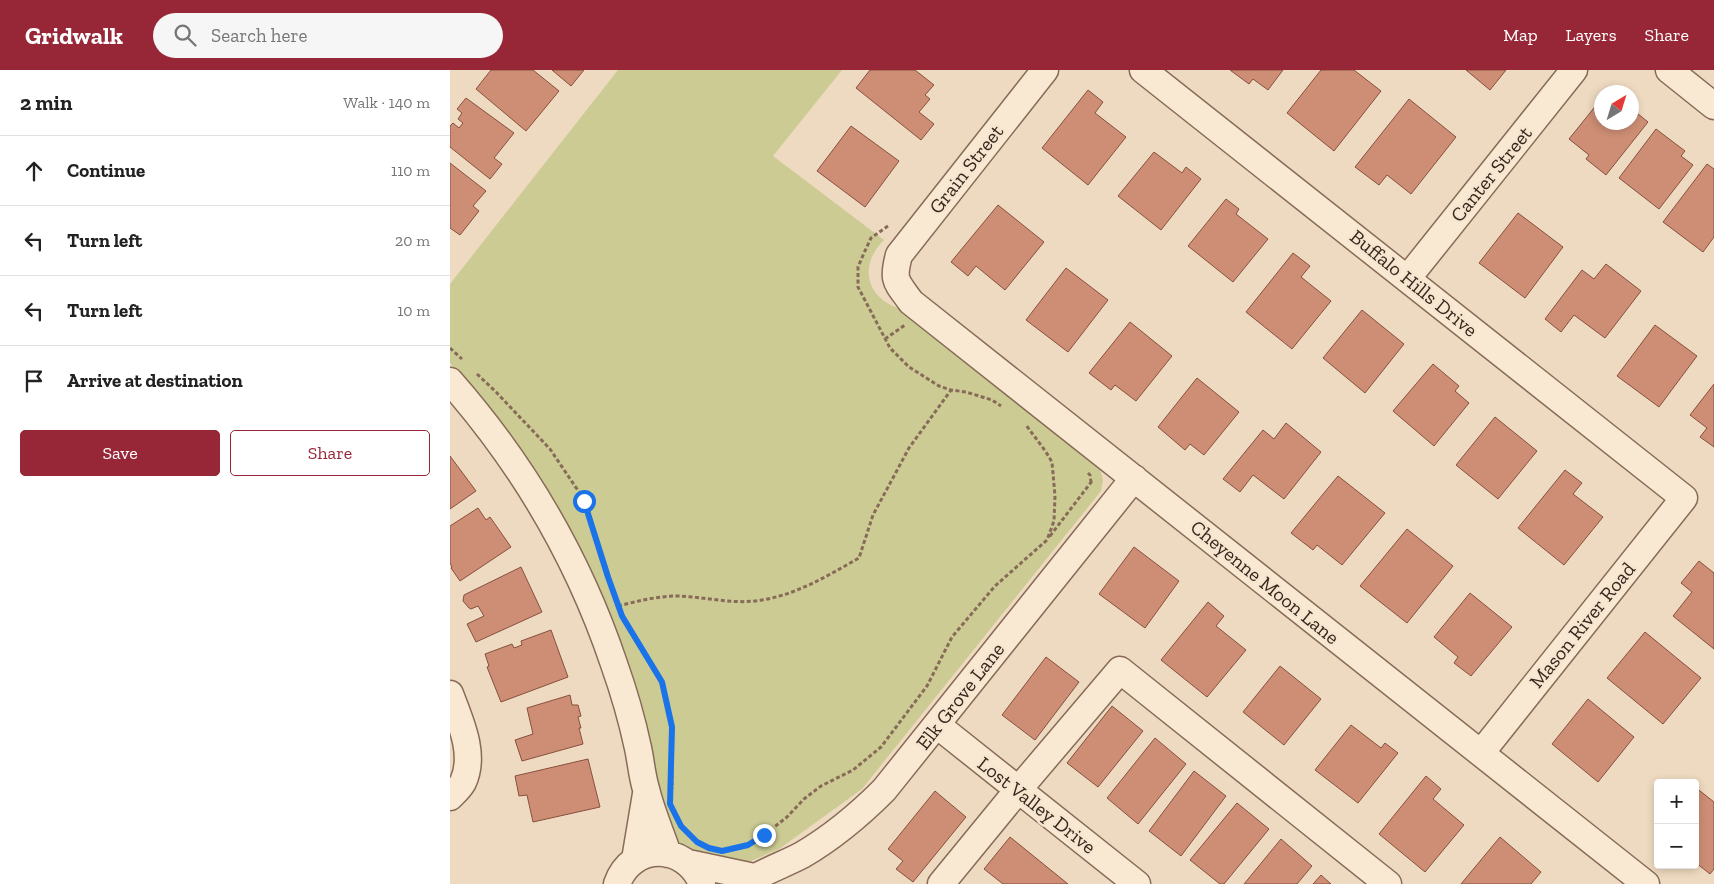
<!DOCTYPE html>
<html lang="en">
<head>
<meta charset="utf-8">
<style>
	body { margin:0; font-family:"Zilla Slab",serif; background:#f6f6f6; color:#222 }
	.controls { position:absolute; right:15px; bottom:15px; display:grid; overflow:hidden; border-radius:5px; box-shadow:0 2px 8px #0003 }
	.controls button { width:45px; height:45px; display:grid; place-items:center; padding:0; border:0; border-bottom:1px solid #e0e0e0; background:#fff; color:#222; font:25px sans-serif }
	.compass { position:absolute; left:1144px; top:15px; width:45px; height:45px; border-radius:50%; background:#fff; box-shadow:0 2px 8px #0003; rotate:38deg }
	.stop { position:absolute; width:15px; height:15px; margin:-11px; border:4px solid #1a73e8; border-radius:50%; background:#fff }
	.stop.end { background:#1a73e8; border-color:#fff; box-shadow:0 1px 5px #0008 }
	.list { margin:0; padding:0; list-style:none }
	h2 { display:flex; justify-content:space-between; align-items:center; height:65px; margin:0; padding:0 20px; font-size:21px }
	h2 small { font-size:16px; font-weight:400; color:#767676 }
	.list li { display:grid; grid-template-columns:32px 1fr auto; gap:15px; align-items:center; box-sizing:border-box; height:70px; padding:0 20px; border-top:1px solid #e0e0e0 }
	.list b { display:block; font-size:19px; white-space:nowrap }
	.list em { font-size:16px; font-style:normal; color:#767676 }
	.actions { display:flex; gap:10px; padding:15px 20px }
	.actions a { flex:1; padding:11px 0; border:1px solid #972737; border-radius:5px; text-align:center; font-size:18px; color:#972737 }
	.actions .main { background:#972737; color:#fff }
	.icon { flex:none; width:28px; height:28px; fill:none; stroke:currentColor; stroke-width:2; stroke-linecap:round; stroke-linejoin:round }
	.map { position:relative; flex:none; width:1264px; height:814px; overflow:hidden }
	header { display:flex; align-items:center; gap:30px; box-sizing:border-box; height:70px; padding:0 25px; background:#972737; color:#fff }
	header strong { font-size:24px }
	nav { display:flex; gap:28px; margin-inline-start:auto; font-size:18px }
	.search { width:350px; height:45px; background:#f6f6f6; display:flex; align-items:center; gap:12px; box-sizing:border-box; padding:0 18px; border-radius:28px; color:#767676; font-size:19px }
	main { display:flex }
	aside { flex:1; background:#fff }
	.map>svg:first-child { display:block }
</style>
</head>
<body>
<header>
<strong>Gridwalk</strong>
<div class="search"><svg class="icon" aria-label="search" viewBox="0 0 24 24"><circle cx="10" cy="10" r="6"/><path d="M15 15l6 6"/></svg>Search here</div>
<nav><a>Map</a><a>Layers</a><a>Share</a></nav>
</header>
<main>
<aside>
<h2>2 min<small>Walk · 140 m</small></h2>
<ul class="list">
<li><svg class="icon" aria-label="ahead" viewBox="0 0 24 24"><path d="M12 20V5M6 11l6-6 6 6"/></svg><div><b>Continue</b></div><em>110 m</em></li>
<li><svg class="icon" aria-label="left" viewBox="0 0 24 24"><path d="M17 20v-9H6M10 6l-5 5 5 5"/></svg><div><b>Turn left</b></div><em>20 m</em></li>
<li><svg class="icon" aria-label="left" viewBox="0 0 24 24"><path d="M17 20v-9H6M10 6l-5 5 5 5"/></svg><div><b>Turn left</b></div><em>10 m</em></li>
<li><svg class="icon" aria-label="arrive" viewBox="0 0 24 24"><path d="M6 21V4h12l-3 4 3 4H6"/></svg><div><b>Arrive at destination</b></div></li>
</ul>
<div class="actions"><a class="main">Save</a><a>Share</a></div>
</aside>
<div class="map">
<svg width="1264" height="814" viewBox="0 0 1264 814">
	<rect width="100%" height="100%" fill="#eedac0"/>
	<!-- green -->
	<path fill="#cccb94" d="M168 0H392L323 86 434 170C408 195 416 229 451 239L650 399 653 410 651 421 412 719 329 779 294 794 249 789 233 777 215 757 124 472 59 364 0 293V214Z"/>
	<!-- building -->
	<path fill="#cd8e75" stroke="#87503d" d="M41 0H83L109 21 76 61 26 19Z
		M102 0H134L121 16Z
		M420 0H465L484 15 475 25 480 29 469 42 484 54 471 70 406 18Z
		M780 0H833L818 20 803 9 799 14Z
		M871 0H904L931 21 884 81 837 43Z
		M1016 0H1056L1040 20Z
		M638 20 653 32 645 43 676 67 638 115 592 78Z
		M16 28 64 63 44 88 52 94 40 109 0 77V56L3 53 9 58 13 53 8 49 12 43 7 39Z
		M1152 28V52H1182V39L1198 52 1156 105 1136 89 1139 85 1119 69Z
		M959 29 1006 67 961 124 937 105 929 115 905 97Z
		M401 56 449 91 415 137 367 101Z
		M1206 59 1235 81 1231 86 1243 95 1209 139 1169 108Z
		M704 82 732 103 736 97 751 109 711 160 668 126Z
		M0 93 36 121 23 136 29 141 10 165 0 158Z
		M1257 94 1264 99V167L1253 182 1213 152Z
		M776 129 789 139 786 144 818 169 783 212 738 176Z
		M548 135 594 172 555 220 526 196 518 206 501 192Z
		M1068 143 1113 177 1075 228 1029 193Z
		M843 183 860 196 851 207 881 231 842 279 796 242Z
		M1156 194 1191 221 1155 268 1124 245 1111 262 1095 249 1132 200 1144 209Z
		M616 198 658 230 618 282 576 250Z
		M912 240 954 274 915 323 873 288Z
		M680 252 722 286 686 331 665 315 661 320 639 303Z
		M1205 255 1247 286 1209 337 1167 306Z
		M983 294 1009 316 1005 321 1019 333 984 376 943 341Z
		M747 308 789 342 754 385 740 374 735 380 708 357Z
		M1264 314V377L1250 367 1257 358 1240 345Z
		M1045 347 1087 381 1048 429 1006 395Z
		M836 353 871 382 834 429 803 405 790 422 773 409 813 360 824 369Z
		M0 386 26 421 0 439Z
		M1115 400 1132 413 1123 424 1153 447 1114 495 1068 458Z
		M888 406 935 443 892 495 867 475 863 480 841 463Z
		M28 438 36 450 40 447 61 477 10 511 1 498 2 497 0 493V456Z
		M957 459 1003 496 957 553 910 516Z
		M684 477 729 511 695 558 649 524Z
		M1249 491 1264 503V579L1223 546 1242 522 1231 513Z
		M71 497 92 542 26 572 17 554 34 546 28 536 21 539 19 538 13 531 14 525Z
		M1020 523 1062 557 1021 606 1004 593 1008 587 984 567Z
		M758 532 774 546 766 556 796 580 757 627 711 590Z
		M101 560 118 607 51 632 37 597 39 596 35 584 62 574 64 578 72 575 71 571Z
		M1195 562 1251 608 1213 654 1157 608Z
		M596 587 629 612 585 670 552 645Z
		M830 596 871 629 834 675 793 642Z
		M120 625 122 635H128L131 646 128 647 131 658H129L133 674 72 691 65 670 83 664 77 638Z
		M1138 629 1184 667 1148 712 1102 674Z
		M662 636 693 661 648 717 617 693Z
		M901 655 931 678 935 673 948 683 908 733 865 700Z
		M705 668 736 694 688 754 657 728Z
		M138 689 150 737 83 752 77 725 69 726 65 706Z
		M744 701 776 726 731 786 699 761Z
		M976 706 991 719 983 729 1014 755 975 802 929 764Z
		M1245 717 1264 732V799L1260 804 1245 792Z
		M485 721 516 747 463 812 446 799 453 791 438 779Z
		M787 733 819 759 774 814H770L740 790Z
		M560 767 618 814H553L534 799Z
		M1050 767 1091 802 1081 814H1011Z
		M831 769 862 796 847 814H794Z
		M871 805 881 814H863Z"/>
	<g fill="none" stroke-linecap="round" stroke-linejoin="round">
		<!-- minor casing -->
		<g stroke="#876b58" stroke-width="29">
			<path id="minor" d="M595 0 449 185C442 211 446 211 461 232L1196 814
				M693 0 1234 428 1031 683
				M1219 0 1264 36
				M957 209 1124 0
				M0 311C73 394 129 490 164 594 174 622 182 650 188 678 191 692 192 706 196 719 201 741 211 763 218 784
				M0 624C10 651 26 684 13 712 10 718 4 723 0 727
				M487 655 687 814
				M185 790 196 724
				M238 793 304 807
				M167 814C182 772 236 773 252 814
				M294 814C312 802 333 795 352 785 383 767 409 745 434 720L684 408
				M491 814 568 720 670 600 938 814"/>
		</g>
		<!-- path -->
		<path stroke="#876b58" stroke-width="3" stroke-dasharray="4 2.5" stroke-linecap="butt" d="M438 156 421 168 414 183 408 197V217L440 278 459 297 489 316 501 320 516 322 542 330 551 336
			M435 269 455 255
			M0 278 12 289
			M27 304 46 322 100 379 135 431 160 514
			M638 403 640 405 641 412
			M600 466 642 411
			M168 536C188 531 208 526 228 526 256 527 284 535 312 530 348 524 377 506 409 488L423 445 459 378 501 320
			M176 554 213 612 222 657V719
			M286 778 298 775 314 765 337 747 354 729 371 716 403 700 431 677 477 616 502 567 545 516 597 470 604 451 605 426 602 392 596 382 576 355"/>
		<!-- minor -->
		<use href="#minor" stroke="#f9e9d3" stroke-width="26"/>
	</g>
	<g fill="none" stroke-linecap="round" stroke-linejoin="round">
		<!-- route -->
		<path stroke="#1a73e8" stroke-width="6" d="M134 431 158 507 172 546 212 612 222 657 220 734 231 756 247 772 259 778 272 781 298 775 314 765"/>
	</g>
	<g text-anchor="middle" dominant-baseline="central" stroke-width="5" stroke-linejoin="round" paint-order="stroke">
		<!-- street labels -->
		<g font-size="20" fill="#37261c" stroke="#f6e5cf">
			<text transform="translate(516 99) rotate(-52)">Grain Street</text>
			<text transform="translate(1041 104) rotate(-51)">Canter Street</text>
			<text transform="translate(964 213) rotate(39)">Buffalo Hills Drive</text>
			<text transform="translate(815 512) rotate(39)">Cheyenne Moon Lane</text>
			<text transform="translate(1132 555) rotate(-51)">Mason River Road</text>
			<text transform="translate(510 626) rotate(-52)">Elk Grove Lane</text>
			<text transform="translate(587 735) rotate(38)">Lost Valley Drive</text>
		</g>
	</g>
</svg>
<div class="controls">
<button>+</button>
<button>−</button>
</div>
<svg class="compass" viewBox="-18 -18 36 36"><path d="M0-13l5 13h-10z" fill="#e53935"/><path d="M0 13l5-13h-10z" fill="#767676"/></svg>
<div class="stop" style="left:134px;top:431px"></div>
<div class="stop end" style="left:314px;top:765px"></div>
</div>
</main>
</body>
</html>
